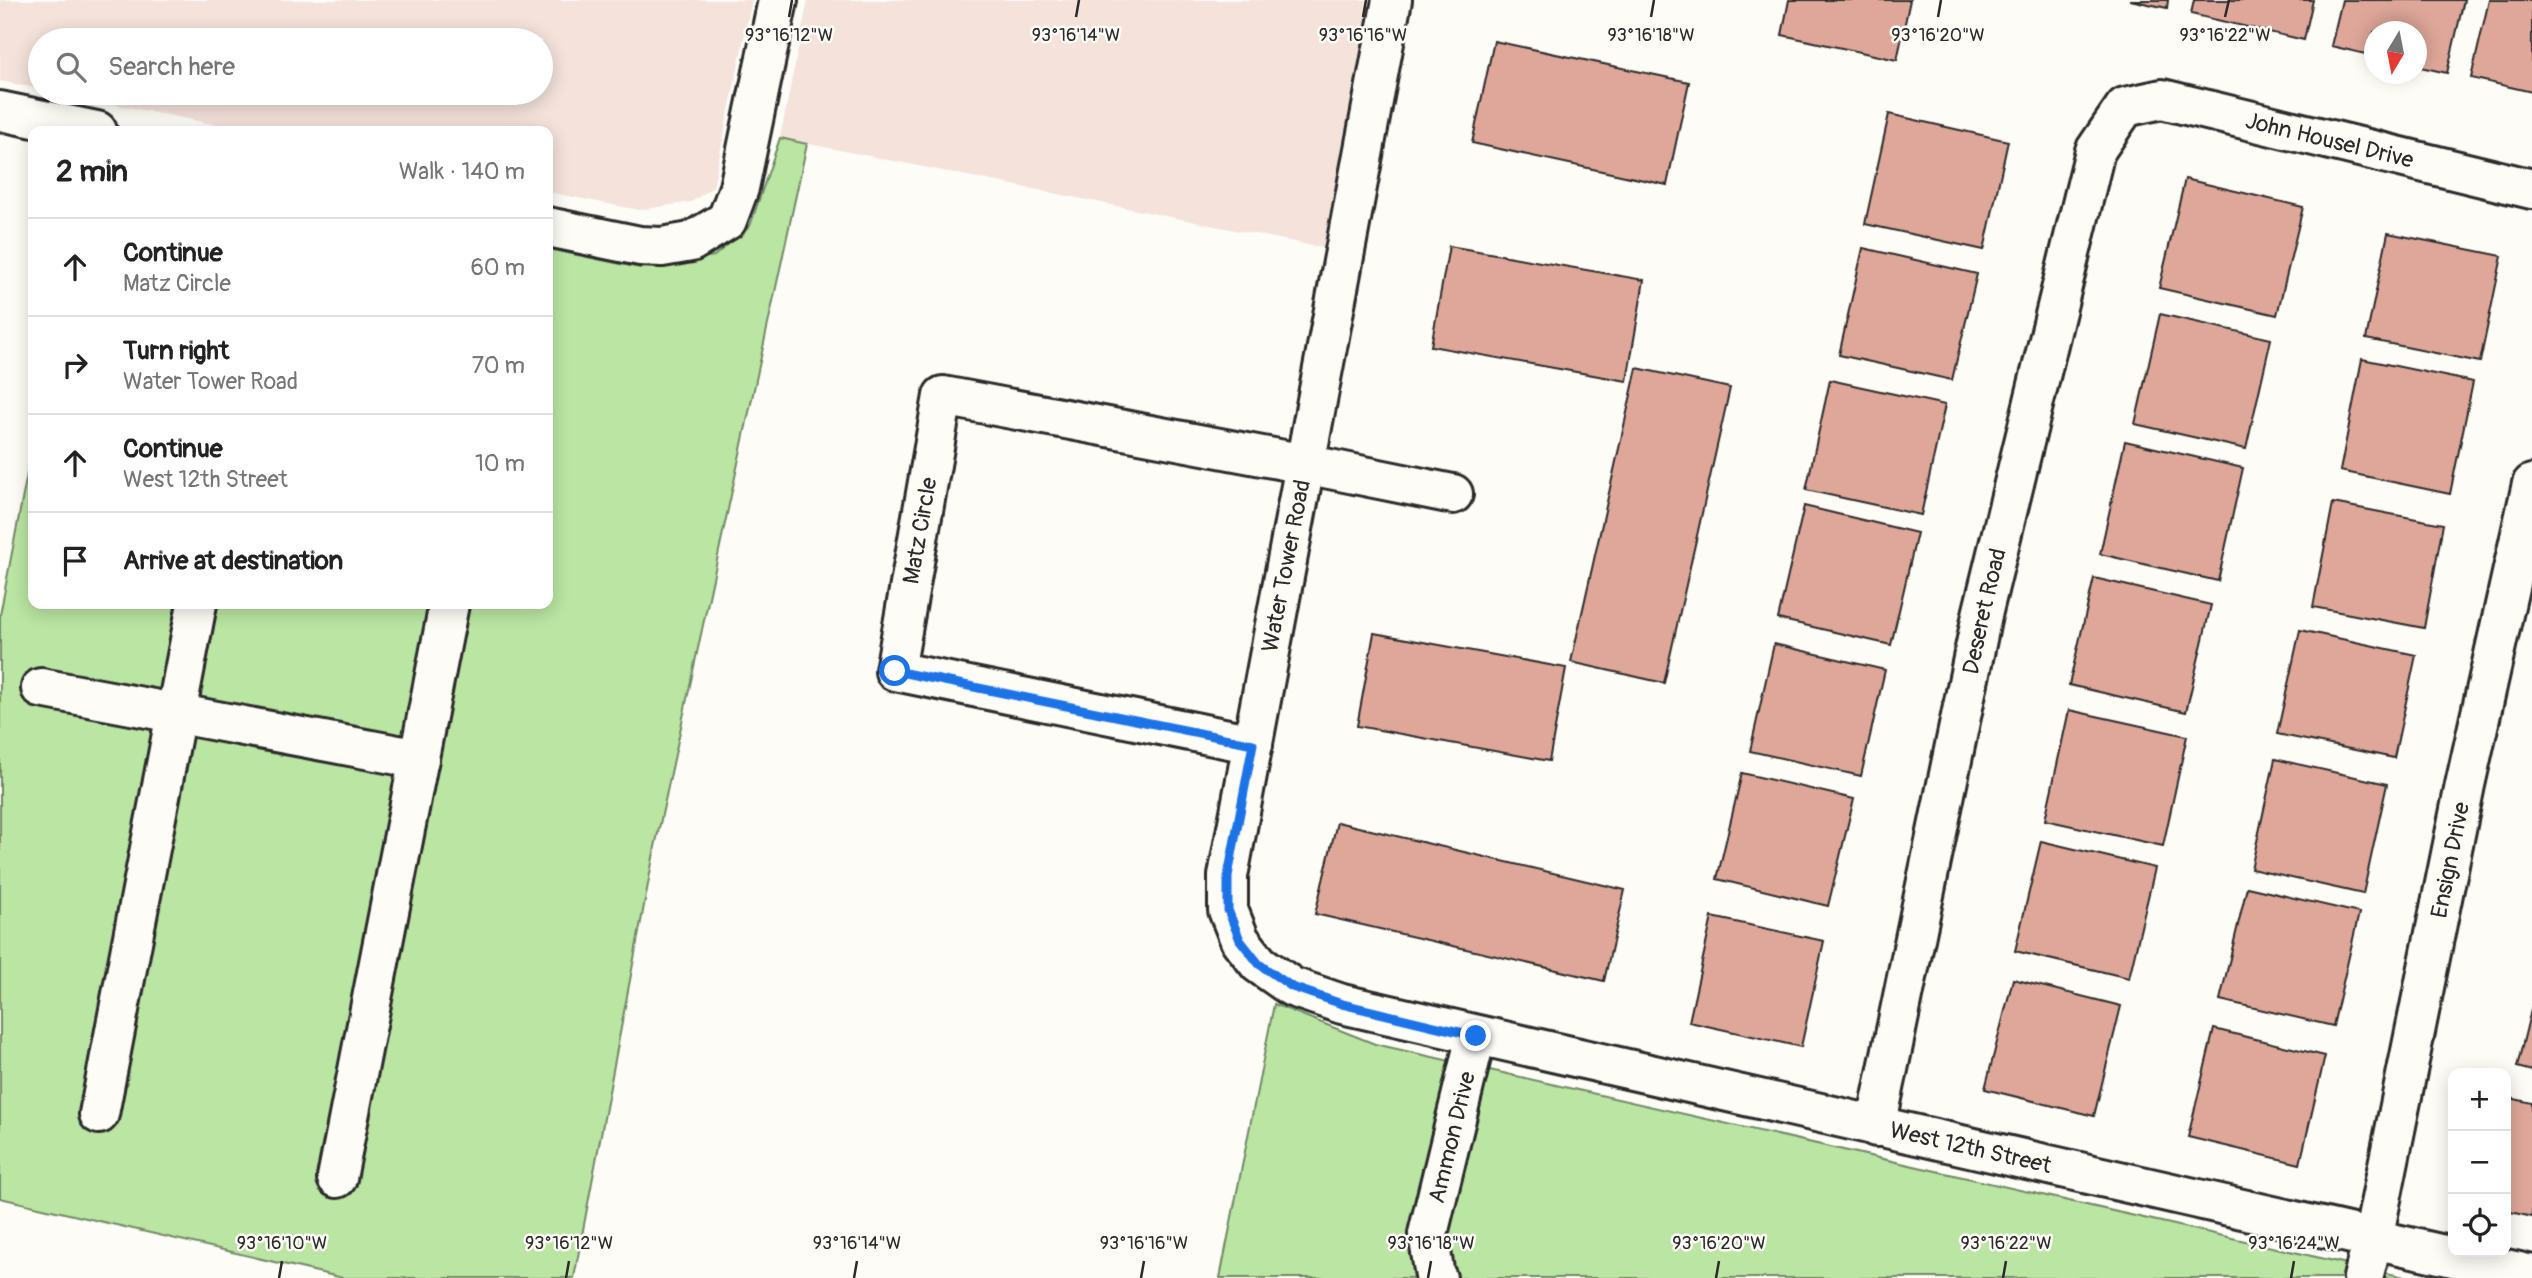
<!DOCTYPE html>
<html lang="en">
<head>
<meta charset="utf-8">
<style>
	body { margin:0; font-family:Pangolin,sans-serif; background:#f6f6f6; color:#222 }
	.controls { position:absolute; right:21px; bottom:21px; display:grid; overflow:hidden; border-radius:14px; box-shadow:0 4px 18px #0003 }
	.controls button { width:63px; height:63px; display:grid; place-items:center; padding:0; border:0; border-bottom:2px solid #e0e0e0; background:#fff; color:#222; font:35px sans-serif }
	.compass { position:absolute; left:2364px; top:21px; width:63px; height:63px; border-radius:50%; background:#fff; box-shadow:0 4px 18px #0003; rotate:190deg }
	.stop { position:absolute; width:21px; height:21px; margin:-16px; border:5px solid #1a73e8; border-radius:50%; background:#fff }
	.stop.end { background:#1a73e8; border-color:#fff; box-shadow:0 2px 7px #0008 }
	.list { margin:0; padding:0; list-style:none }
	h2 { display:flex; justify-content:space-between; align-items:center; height:91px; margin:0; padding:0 28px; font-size:30px }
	h2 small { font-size:23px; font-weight:400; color:#767676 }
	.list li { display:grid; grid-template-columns:46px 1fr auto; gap:21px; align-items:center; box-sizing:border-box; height:98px; padding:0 28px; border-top:2px solid #e0e0e0 }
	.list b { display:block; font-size:26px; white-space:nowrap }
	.list p { margin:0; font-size:23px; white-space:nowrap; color:#767676 }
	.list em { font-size:23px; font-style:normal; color:#767676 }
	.icon { flex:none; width:38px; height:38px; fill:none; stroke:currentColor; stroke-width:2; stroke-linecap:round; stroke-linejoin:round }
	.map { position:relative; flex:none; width:2532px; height:1278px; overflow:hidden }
	.search { position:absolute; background:#fff; box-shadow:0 4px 18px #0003; left:28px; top:28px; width:525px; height:77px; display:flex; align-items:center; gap:18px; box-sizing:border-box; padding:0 24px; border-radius:38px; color:#767676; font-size:26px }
	.panel { position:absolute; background:#fff; box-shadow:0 4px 18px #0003; left:28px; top:126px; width:525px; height:483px; border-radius:14px }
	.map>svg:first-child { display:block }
</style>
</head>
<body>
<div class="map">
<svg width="2532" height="1278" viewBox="0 0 2532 1278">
	<rect width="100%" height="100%" fill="#fdfcf7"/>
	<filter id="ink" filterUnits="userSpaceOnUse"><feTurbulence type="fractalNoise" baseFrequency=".0143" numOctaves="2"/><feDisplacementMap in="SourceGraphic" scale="14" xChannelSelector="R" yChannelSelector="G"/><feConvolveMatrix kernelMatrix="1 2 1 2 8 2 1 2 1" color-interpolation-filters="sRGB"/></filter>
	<g filter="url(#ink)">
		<!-- built -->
		<path fill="#f4e2db" d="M0 0H752L713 187 691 202 639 210 548 192V131H248L58 93H541V40H40V89L0 81Z
			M808 0H1379L1329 249 780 138Z"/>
		<!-- green -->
		<path fill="#bae5a2" stroke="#728866" stroke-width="2" d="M780 138 807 144 655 847 574 1278H343L0 1198V615L33 443V604H548V249L640 268 714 256 750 226Z
			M1274 1004 1375 1044 2409 1278H1220Z"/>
		<!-- building -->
		<path fill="#dfa79a" stroke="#2b2b2b" stroke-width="2" d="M1789 0H1910L1897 60 1782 35Z
			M2130 0H2168L2167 8Z
			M2194 0H2313L2304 40 2191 14Z
			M2342 0H2464L2447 73 2416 66V32H2374V56L2331 46Z
			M2489 0H2532V92L2471 78Z
			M1494 41 1689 82 1667 185 1472 143Z
			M1889 114 2008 141 1984 250 1865 224Z
			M2185 179 2303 207 2277 315 2159 288Z
			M2388 233 2502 256 2480 362 2366 339Z
			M1449 246 1644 280 1627 381 1431 346Z
			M1863 248 1977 274 1952 380 1839 355Z
			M2160 314 2271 339 2246 449 2135 424Z
			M2362 359 2473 382 2450 494 2340 471Z
			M1637 368 1730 388 1664 683 1571 662Z
			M1830 380 1945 405 1921 515 1806 490Z
			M2125 441 2243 468 2218 581 2100 554Z
			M2333 503 2443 524 2424 628 2313 607Z
			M1804 506 1917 533 1891 645 1778 619Z
			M2094 578 2211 605 2186 712 2069 685Z
			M2300 630 2416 655 2394 758 2277 734Z
			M1374 633 1566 668 1549 761 1357 726Z
			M1774 644 1885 670 1861 776 1750 751Z
			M2069 710 2187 736 2163 846 2045 820Z
			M2275 759 2387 784 2363 894 2251 869Z
			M1742 773 1854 799 1828 906 1717 879Z
			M1337 822 1625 890 1604 981 1315 914Z
			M2041 841 2155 868 2129 978 2015 951Z
			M2247 887 2359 913 2333 1026 2220 1000Z
			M1712 917 1824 941 1801 1047 1689 1022Z
			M2013 979 2121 1006 2094 1116 1985 1089Z
			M2532 1006V1071L2517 1067Z
			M2214 1029 2325 1056 2300 1164 2188 1137Z
			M2506 1097 2532 1103V1217L2506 1211Z"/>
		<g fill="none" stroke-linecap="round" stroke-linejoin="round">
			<!-- minor casing -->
			<g stroke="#2b2b2b" stroke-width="44">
				<g id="minor">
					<path id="s1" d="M1392 0 1228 876V910L1240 940 1259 964 1292 987 1342 1004 2532 1275"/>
					<path d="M0 111 97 131"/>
					<path d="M548 227 640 246 662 247 691 242 727 220 739 188 778 0"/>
					<path d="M41 688 419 759"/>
					<path id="s2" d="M1253 744 895 671 943 396 1305 464 1453 494"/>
					<path d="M99 1114 197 604"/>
					<path id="s3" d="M1876 1127 1982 615 2095 151 2125 107 2162 99 2532 189"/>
					<path d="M337 1178 449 604"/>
					<path id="s4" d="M1437 1278 1435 1276 1428 1234 1476 1036"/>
					<path id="s5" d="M2363 1278 2373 1239 2465 785 2532 484"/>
				</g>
			</g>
			<!-- minor -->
			<use href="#minor" stroke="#fdfcf7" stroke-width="38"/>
		</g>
	</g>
	<g fill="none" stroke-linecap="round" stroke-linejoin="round" filter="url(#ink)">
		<!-- route -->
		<path stroke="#1a73e8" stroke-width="9" d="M895 671 1253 744 1228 876V910L1240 940 1259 964 1292 987 1342 1004 1476 1036"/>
	</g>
	<!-- ticks -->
	<path fill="none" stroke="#2b2b2b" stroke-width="2.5" d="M789 17 792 0M1076 17 1079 0M1363 17 1366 0M1651 17 1654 0M1938 17 1941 0M2225 17 2229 0M279 1278 282 1261M566 1278 569 1261M854 1278 857 1261M1141 1278 1144 1261M1428 1278 1431 1261M1716 1278 1719 1261M2003 1278 2006 1261M2291 1278 2294 1261"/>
	<g text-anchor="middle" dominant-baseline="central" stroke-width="5" stroke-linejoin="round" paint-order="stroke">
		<!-- street labels -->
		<g font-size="23" fill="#2b2b2b" stroke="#fdfcf7">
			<text stroke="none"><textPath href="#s3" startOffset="1264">John Housel Drive</textPath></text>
			<text stroke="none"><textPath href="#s2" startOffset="508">Matz Circle</textPath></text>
			<text transform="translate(1286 566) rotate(-79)">Water Tower Road</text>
			<text stroke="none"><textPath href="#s3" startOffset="527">Deseret Road</textPath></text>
			<text stroke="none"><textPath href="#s5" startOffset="427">Ensign Drive</textPath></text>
			<text stroke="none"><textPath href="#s4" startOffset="145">Ammon Drive</textPath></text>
			<text stroke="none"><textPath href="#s1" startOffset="1726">West 12th Street</textPath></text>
		</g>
	</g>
	<g font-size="18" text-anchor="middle" fill="#2b2b2b" stroke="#fdfcf7" stroke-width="5" stroke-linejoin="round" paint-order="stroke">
		<text x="789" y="41">93°16'12"W</text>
		<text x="1076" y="41">93°16'14"W</text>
		<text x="1363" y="41">93°16'16"W</text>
		<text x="1651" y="41">93°16'18"W</text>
		<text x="1938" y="41">93°16'20"W</text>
		<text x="2225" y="41">93°16'22"W</text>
		<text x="282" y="1249">93°16'10"W</text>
		<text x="569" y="1249">93°16'12"W</text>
		<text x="857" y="1249">93°16'14"W</text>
		<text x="1144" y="1249">93°16'16"W</text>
		<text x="1431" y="1249">93°16'18"W</text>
		<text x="1719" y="1249">93°16'20"W</text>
		<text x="2006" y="1249">93°16'22"W</text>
		<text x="2294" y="1249">93°16'24"W</text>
	</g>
</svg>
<div class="controls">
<button>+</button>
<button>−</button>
<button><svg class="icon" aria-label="locate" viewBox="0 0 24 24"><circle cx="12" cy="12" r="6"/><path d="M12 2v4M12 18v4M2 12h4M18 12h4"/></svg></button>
</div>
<svg class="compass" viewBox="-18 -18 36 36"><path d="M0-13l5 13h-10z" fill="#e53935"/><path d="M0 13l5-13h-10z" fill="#767676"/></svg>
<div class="stop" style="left:895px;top:671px"></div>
<div class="stop end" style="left:1476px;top:1036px"></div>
<div class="search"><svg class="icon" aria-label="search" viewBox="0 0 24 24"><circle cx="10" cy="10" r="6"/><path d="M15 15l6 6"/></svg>Search here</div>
<section class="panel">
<h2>2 min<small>Walk · 140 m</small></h2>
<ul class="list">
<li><svg class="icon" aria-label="ahead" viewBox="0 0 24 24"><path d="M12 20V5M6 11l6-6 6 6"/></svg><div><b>Continue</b><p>Matz Circle</p></div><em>60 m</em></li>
<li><svg class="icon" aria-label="right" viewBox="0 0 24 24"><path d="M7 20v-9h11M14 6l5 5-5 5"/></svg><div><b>Turn right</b><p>Water Tower Road</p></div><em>70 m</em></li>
<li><svg class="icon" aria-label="ahead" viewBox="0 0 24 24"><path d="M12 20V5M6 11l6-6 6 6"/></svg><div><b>Continue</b><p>West 12th Street</p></div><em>10 m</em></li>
<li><svg class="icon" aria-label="arrive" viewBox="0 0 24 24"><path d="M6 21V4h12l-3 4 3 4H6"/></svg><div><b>Arrive at destination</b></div></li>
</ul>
</section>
</div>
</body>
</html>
